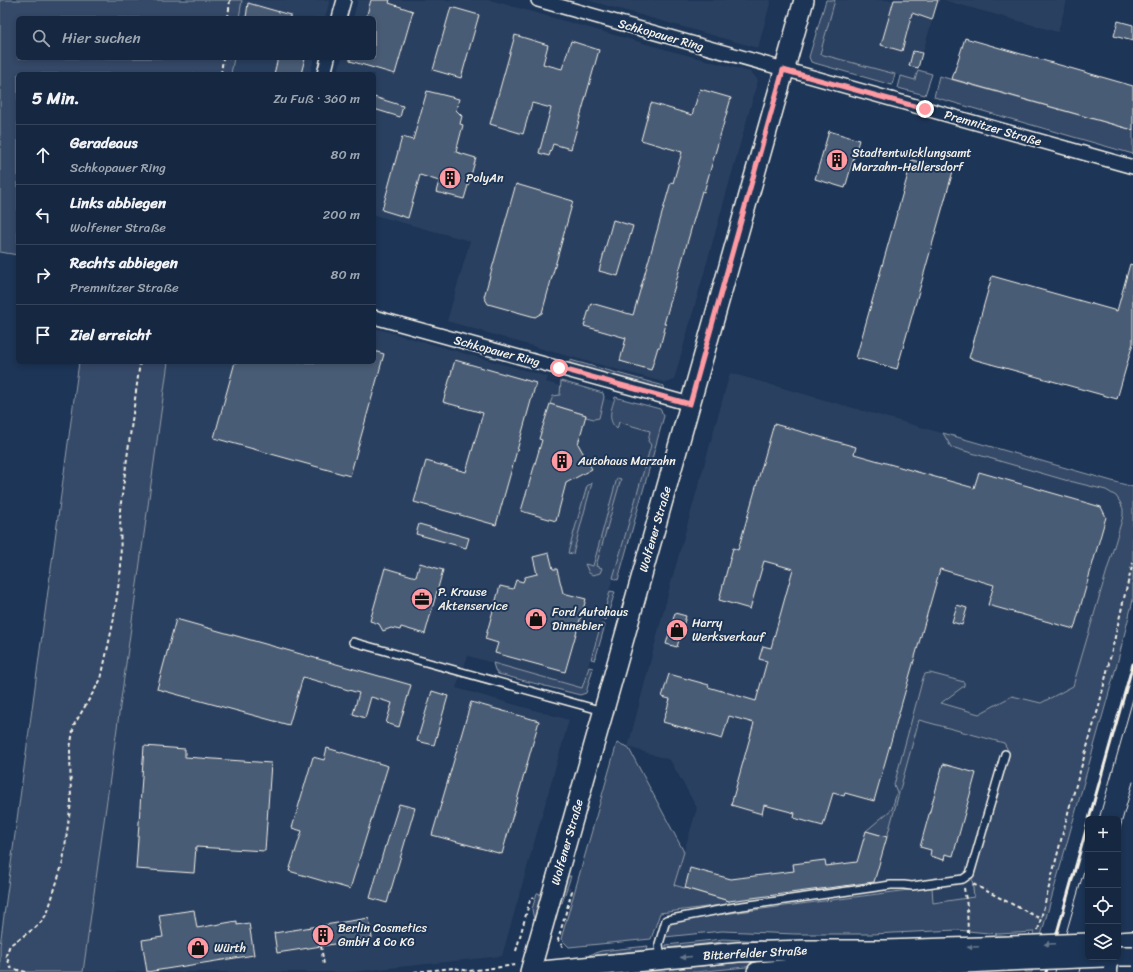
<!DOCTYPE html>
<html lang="de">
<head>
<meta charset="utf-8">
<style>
	body { margin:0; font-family:Sriracha,sans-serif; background:#23344c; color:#f1f3f6 }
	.controls { position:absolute; right:12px; bottom:12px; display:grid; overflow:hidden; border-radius:6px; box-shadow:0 2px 6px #0003 }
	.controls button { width:36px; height:36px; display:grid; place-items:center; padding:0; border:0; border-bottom:1px solid #35445a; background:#162841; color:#f1f3f6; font:20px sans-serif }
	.stop { position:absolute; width:12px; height:12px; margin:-9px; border:3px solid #ff9aa2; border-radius:50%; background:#fff }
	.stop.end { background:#ff9aa2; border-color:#fff; box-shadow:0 1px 4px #0008 }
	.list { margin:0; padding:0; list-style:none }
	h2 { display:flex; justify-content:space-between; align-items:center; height:52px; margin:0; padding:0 16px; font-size:17px }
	h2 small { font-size:13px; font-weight:400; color:#9ea6b1 }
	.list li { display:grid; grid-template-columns:26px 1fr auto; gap:12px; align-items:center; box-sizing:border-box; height:60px; padding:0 16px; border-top:1px solid #35445a }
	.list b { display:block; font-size:15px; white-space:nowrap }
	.list p { margin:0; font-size:13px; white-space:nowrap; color:#9ea6b1 }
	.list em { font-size:13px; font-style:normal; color:#9ea6b1 }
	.icon { flex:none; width:22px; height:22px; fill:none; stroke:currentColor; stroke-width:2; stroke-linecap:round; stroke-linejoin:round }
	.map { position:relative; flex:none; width:1133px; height:972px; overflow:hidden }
	.search { position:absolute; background:#162841; box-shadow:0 2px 6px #0003; left:16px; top:16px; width:360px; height:44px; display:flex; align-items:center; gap:10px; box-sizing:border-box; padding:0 14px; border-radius:6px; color:#9ea6b1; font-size:15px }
	.panel { position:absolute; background:#162841; box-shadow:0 2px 6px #0003; left:16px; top:72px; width:360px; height:292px; border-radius:6px }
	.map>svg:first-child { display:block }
</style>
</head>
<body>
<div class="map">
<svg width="1133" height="972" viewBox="0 0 1133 972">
	<rect width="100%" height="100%" fill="#1d3557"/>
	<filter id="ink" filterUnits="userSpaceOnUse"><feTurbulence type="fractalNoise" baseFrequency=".025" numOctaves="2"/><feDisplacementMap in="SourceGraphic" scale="8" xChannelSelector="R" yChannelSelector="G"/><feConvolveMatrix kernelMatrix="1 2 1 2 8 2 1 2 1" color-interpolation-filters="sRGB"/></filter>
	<g filter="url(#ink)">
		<!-- built -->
		<path fill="#2a4060" d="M242 0H330L325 18H239Z
			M358 0H490L675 52 751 72 758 80 674 380 667 383 546 350 447 321 470 241 374 215V74H337L342 58H374V18H353Z
			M587 0H771L758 48Z
			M835 0H938L915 80 820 54Z
			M943 0H1067L1058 32Z
			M234 58H314L310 74H232Z
			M374 328 548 377 546 382 659 414 582 688 468 656 456 688 569 720 502 956 352 972H83L138 566 168 362H374Z
			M730 373 1133 487 1070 762 1009 752 973 879 975 897 933 903 931 887 727 914 729 901 674 885 697 808 670 760 628 747 669 590Z"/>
		<!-- green -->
		<path fill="#354a67" stroke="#949ea8" d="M0 0H242L239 18H18V58H234L231 74H18V255L0 252Z
			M826 0H835L820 54 895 74 892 85 811 62 809 57Z
			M918 70 932 74 925 95 898 88 901 76 915 80Z
			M939 76 1133 130V154L934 97Z
			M570 360 664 386 663 390 570 364Z
			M79 362H168L83 972H0V945Z
			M561 381 603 393 604 397 599 418 594 419 586 417V415L550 404 553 396 560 395Z
			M615 397 660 409 664 416 618 580 613 578 651 445 648 441 650 431 619 422 617 429C606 419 612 409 615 397Z
			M943 433 1133 487V600L1117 664 1042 932 1032 972H1025L1034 932 999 934 957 930 872 934H795L722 931 665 937C670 923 671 922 685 919L932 887 933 903 974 897 972 879 1009 752 1004 743 919 720 887 837 866 831 892 809 897 792 894 785 923 678 925 674 930 673 964 682V686L941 703 979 714 1012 696 1041 703 1073 686 1123 516V509L1120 502 1116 496 1106 490 1065 480 951 447Z
			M617 478 621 479 596 566 602 568 600 573 593 575 589 573 585 564 593 566Z
			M592 483 573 554 568 553 587 486Z
			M610 591 615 592 606 620 599 617 600 613H604Z
			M601 624 605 625 595 660 591 659Z
			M493 663 582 688 589 667 593 668 586 693 580 695 498 674 495 670Z
			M617 743 628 747 684 852 674 885 729 901V904L660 913 651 939 569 947 561 939Z
			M570 876H571L562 903 558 902 564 879Z
			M537 893H539L542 899 535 920H534L532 909Z
			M968 938 977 940V941L874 945 830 944 784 945 723 942 666 948V945L723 939 786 942 874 941Z
			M648 946 647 950 589 956V955L601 951Z
			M806 956 796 962 696 972H638Z"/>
		<!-- building -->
		<path fill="#485b74" stroke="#f4f1e8" d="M371 0H390L389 3 413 11 395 74 350 61V58H374V18H366Z
			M894 0H938L932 20 912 13 902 51 881 45Z
			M248 3 290 15V18H246Z
			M451 7 479 15 461 78 433 70Z
			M1118 21 1133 25V41L1114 36Z
			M515 35 548 45 543 64 562 69 571 41 599 50 571 149 553 144 549 156 539 153 551 108 532 103 523 134 490 124Z
			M965 38 1133 86V130L952 79Z
			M913 51 922 53 918 68 909 66Z
			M278 58H305L301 74H274Z
			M700 89 731 98 704 192 702 191 664 324H666L660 347H658L651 370 620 361 626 338 584 326 591 303 633 315 671 182 673 183 682 152 641 140 651 103 692 115Z
			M427 91 459 99 456 110 462 116 460 124 463 125 456 152 476 158 464 199 436 192 439 181 420 175 408 218 382 210 402 137 413 140Z
			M374 97 403 106 400 117 374 109Z
			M829 131 859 140 845 188 815 179Z
			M912 160 953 171 897 369 856 358Z
			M516 184 573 201 542 313 535 317 488 304 484 297Z
			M613 220 633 226 618 276 599 271Z
			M1130 264 1133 265V343L1117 399 969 358 992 276 1117 311Z
			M374 351 384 354 350 476 214 438 235 362H374Z
			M455 360 536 383 496 525 414 502 426 461 466 472 483 413 443 402Z
			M550 404 586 415 578 444 592 469 566 483 556 521 521 511 542 440 539 439Z
			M774 424 856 447 854 454 974 488 979 472 1101 507 1106 517 1074 629 988 605 994 585 940 569 874 801 845 793 844 796 833 793 823 826 794 818 795 813 764 805 762 814 731 805 754 723 729 716 722 739 663 722 670 699 662 697 669 674 709 685 708 687 756 701 767 661 759 659 763 646 771 648 793 569 764 561 750 609 719 600 733 548 738 550Z
			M419 524 469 538 466 548 416 534Z
			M549 553 553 569H557L563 593 586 599 565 672 495 653 498 643 485 639 500 586 513 589 516 580 523 582 525 577 537 574 533 557Z
			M420 563 443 570 425 634 401 627 400 630 391 628 383 631 379 624 370 621 385 568 416 577Z
			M957 605 967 608 962 625 952 622Z
			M675 613 686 616 677 647 666 644Z
			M176 619 411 685 399 727 386 723 392 703 371 697 365 718 353 714 359 693 303 677 289 725 157 689Z
			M432 691 448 696 434 745 417 741Z
			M471 702 539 721 502 854 432 835Z
			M144 746 185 749V757L271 763 265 851 196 847 194 873 136 869Z
			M327 748 388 766 350 889 289 871 302 831 292 828 313 757 324 760Z
			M943 764 976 773 953 856 945 854 944 860 930 856 931 850 920 847Z
			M399 804 415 808 387 903 370 898 385 846H386Z
			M866 831 887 837 874 882 729 901 685 888 690 868 731 879 794 871 793 864 825 860 826 866 857 862Z
			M194 910 197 928 237 921V925L249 923 254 955 147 972 142 940 163 937 159 915Z
			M369 918 372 938 277 953 274 933Z"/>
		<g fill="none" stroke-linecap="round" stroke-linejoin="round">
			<!-- lane casing -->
			<g stroke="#f4f1e8" stroke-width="10">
				<path id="lane" d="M353 642 603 711
					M661 959 659 944 666 920 735 907 891 885H904L912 886 963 879 970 874 1005 754"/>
			</g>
			<!-- street casing -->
			<g stroke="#f4f1e8" stroke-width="16">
				<path id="street" d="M538 0 1133 167
					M339 18 344 0
					M324 74 328 58
					M374 317 690 404"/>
			</g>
			<!-- secondary casing -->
			<g stroke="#f4f1e8" stroke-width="22">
				<path id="secondary" d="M1118 942 1133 941
					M530 972 804 0
					M532 972 738 952 806 950H885L1012 946
					M757 972 809 968 886 967 1007 961"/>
			</g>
			<!-- primary casing -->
			<g stroke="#f4f1e8" stroke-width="24">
				<path id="primary" d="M1128 972V970"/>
			</g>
			<!-- path -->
			<path stroke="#f4f1e8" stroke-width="2" stroke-dasharray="4 3" stroke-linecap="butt" d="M228 18 230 0
				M221 74 223 58
				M973 884 1041 919
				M964 888 967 906 968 933
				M1038 930 1069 809 1099 706 1125 594 1133 563
				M321 946 324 965
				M563 947 558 940 572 891 569 889
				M516 951 530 900 534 897
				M26 972 11 968 6 955 10 945 35 928 43 920 48 911 63 862 71 802 70 749 74 725 101 679 113 623 121 568 120 510 140 362
				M414 972 454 968 469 971 516 965"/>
			<!-- lane -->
			<use href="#lane" stroke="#1d3557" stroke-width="7"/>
			<!-- street -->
			<use href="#street" stroke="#1d3557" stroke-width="13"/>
			<!-- secondary -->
			<use href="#secondary" stroke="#1d3557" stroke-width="19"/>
			<!-- primary -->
			<use href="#primary" stroke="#1d3557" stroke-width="21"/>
			<!-- tram -->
			<path stroke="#f4f1e8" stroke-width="1" d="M1099 819 1133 699
				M1118 835 1133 782
				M1055 972 1088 857
				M1079 972 1088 941"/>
			<!-- rail -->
			<path stroke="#f4f1e8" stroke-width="3" d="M1089 819 1133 664
				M1046 972 1088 823"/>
			<!-- secondary-bridge casing -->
			<g stroke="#f4f1e8" stroke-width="22" stroke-linecap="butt">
				<path id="secondary-bridge" d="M1012 946 1088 943
					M1118 956H1133
					M1007 961 1104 957"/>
			</g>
			<!-- secondary-bridge -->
			<use href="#secondary-bridge" stroke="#1d3557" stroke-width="19"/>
		</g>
		<!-- one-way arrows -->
		<defs><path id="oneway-solid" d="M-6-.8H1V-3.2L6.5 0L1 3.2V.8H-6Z"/></defs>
		<g fill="#68778a">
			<use href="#oneway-solid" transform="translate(1050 944) rotate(178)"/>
			<use href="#oneway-solid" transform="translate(973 947) rotate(178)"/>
			<use href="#oneway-solid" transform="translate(686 957) rotate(175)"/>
		</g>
	</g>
	<g fill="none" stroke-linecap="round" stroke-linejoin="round" filter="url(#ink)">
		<!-- route -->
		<path stroke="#ff9aa2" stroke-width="5" d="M559 368 690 404 783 70 925 109"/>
	</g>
	<!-- icons -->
	<defs>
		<g id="building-disc" transform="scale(1.15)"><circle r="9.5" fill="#ff9aa2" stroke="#1d3557"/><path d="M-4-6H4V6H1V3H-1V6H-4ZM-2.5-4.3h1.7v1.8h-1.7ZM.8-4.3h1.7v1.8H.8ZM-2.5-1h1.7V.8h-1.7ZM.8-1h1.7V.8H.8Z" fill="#111"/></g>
		<g id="office-disc" transform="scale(1.15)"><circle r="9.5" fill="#ff9aa2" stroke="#1d3557"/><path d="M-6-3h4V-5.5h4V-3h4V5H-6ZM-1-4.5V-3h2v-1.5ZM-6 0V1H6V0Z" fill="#111"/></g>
		<g id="shop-disc" transform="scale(1.15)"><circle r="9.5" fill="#ff9aa2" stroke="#1d3557"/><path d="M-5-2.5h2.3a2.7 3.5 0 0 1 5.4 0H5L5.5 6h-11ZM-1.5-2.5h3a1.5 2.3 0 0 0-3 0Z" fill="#111"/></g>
	</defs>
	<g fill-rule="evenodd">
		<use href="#building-disc" x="837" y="160"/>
		<use href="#building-disc" x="450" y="178"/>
		<use href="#building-disc" x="562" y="461"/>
		<use href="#office-disc" x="422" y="599"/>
		<use href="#shop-disc" x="536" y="619"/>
		<use href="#shop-disc" x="677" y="630"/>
		<use href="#building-disc" x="323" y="935"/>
		<use href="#shop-disc" x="198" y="948"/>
	</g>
	<g text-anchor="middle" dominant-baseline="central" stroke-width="4" stroke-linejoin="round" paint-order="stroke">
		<!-- street labels -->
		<g font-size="12" fill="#f4f1e8" stroke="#1d3557">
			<text transform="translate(661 35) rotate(16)">Schkopauer Ring</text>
			<text transform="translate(993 128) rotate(16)">Premnitzer Straße</text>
			<text transform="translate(497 351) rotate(15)">Schkopauer Ring</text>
			<text transform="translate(655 529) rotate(-74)">Wolfener Straße</text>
			<text transform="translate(567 842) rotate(-74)">Wolfener Straße</text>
			<text transform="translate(755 953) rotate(-3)">Bitterfelder Straße</text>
		</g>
		<!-- poi labels -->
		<g font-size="12" fill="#f4f1e8" stroke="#1d3557" text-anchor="start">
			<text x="852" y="153">Stadtentwicklungsamt<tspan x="852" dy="14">Marzahn-Hellersdorf</tspan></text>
			<text x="466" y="178">PolyAn</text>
			<text x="578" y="461">Autohaus Marzahn</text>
			<text x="438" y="592">P. Krause<tspan x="438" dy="14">Aktenservice</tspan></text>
			<text x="552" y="612">Ford Autohaus<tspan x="552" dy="14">Dinnebier</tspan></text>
			<text x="692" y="623">Harry<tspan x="692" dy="14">Werksverkauf</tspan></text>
			<text x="338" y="928">Berlin Cosmetics<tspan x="338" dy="14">GmbH &amp; Co KG</tspan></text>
			<text x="214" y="948">Würth</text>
		</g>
	</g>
</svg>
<div class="controls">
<button>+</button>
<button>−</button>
<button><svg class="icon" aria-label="locate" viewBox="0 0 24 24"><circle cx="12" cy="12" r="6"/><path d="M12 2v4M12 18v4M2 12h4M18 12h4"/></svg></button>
<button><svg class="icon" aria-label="layers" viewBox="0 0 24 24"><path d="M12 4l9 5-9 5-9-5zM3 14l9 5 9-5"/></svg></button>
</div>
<div class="stop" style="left:559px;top:368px"></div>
<div class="stop end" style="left:925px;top:109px"></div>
<div class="search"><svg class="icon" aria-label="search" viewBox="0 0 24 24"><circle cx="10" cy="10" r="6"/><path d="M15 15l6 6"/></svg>Hier suchen</div>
<section class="panel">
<h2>5 Min.<small>Zu Fuß · 360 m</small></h2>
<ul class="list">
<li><svg class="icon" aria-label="ahead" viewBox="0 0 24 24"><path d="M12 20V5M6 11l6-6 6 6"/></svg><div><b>Geradeaus</b><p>Schkopauer Ring</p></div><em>80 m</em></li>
<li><svg class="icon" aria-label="left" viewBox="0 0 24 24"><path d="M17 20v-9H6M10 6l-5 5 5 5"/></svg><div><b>Links abbiegen</b><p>Wolfener Straße</p></div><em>200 m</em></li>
<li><svg class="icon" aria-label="right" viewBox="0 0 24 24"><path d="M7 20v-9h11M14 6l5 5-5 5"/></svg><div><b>Rechts abbiegen</b><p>Premnitzer Straße</p></div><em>80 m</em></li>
<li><svg class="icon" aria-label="arrive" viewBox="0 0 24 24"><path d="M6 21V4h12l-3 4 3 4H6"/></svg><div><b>Ziel erreicht</b></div></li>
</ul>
</section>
</div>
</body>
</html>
